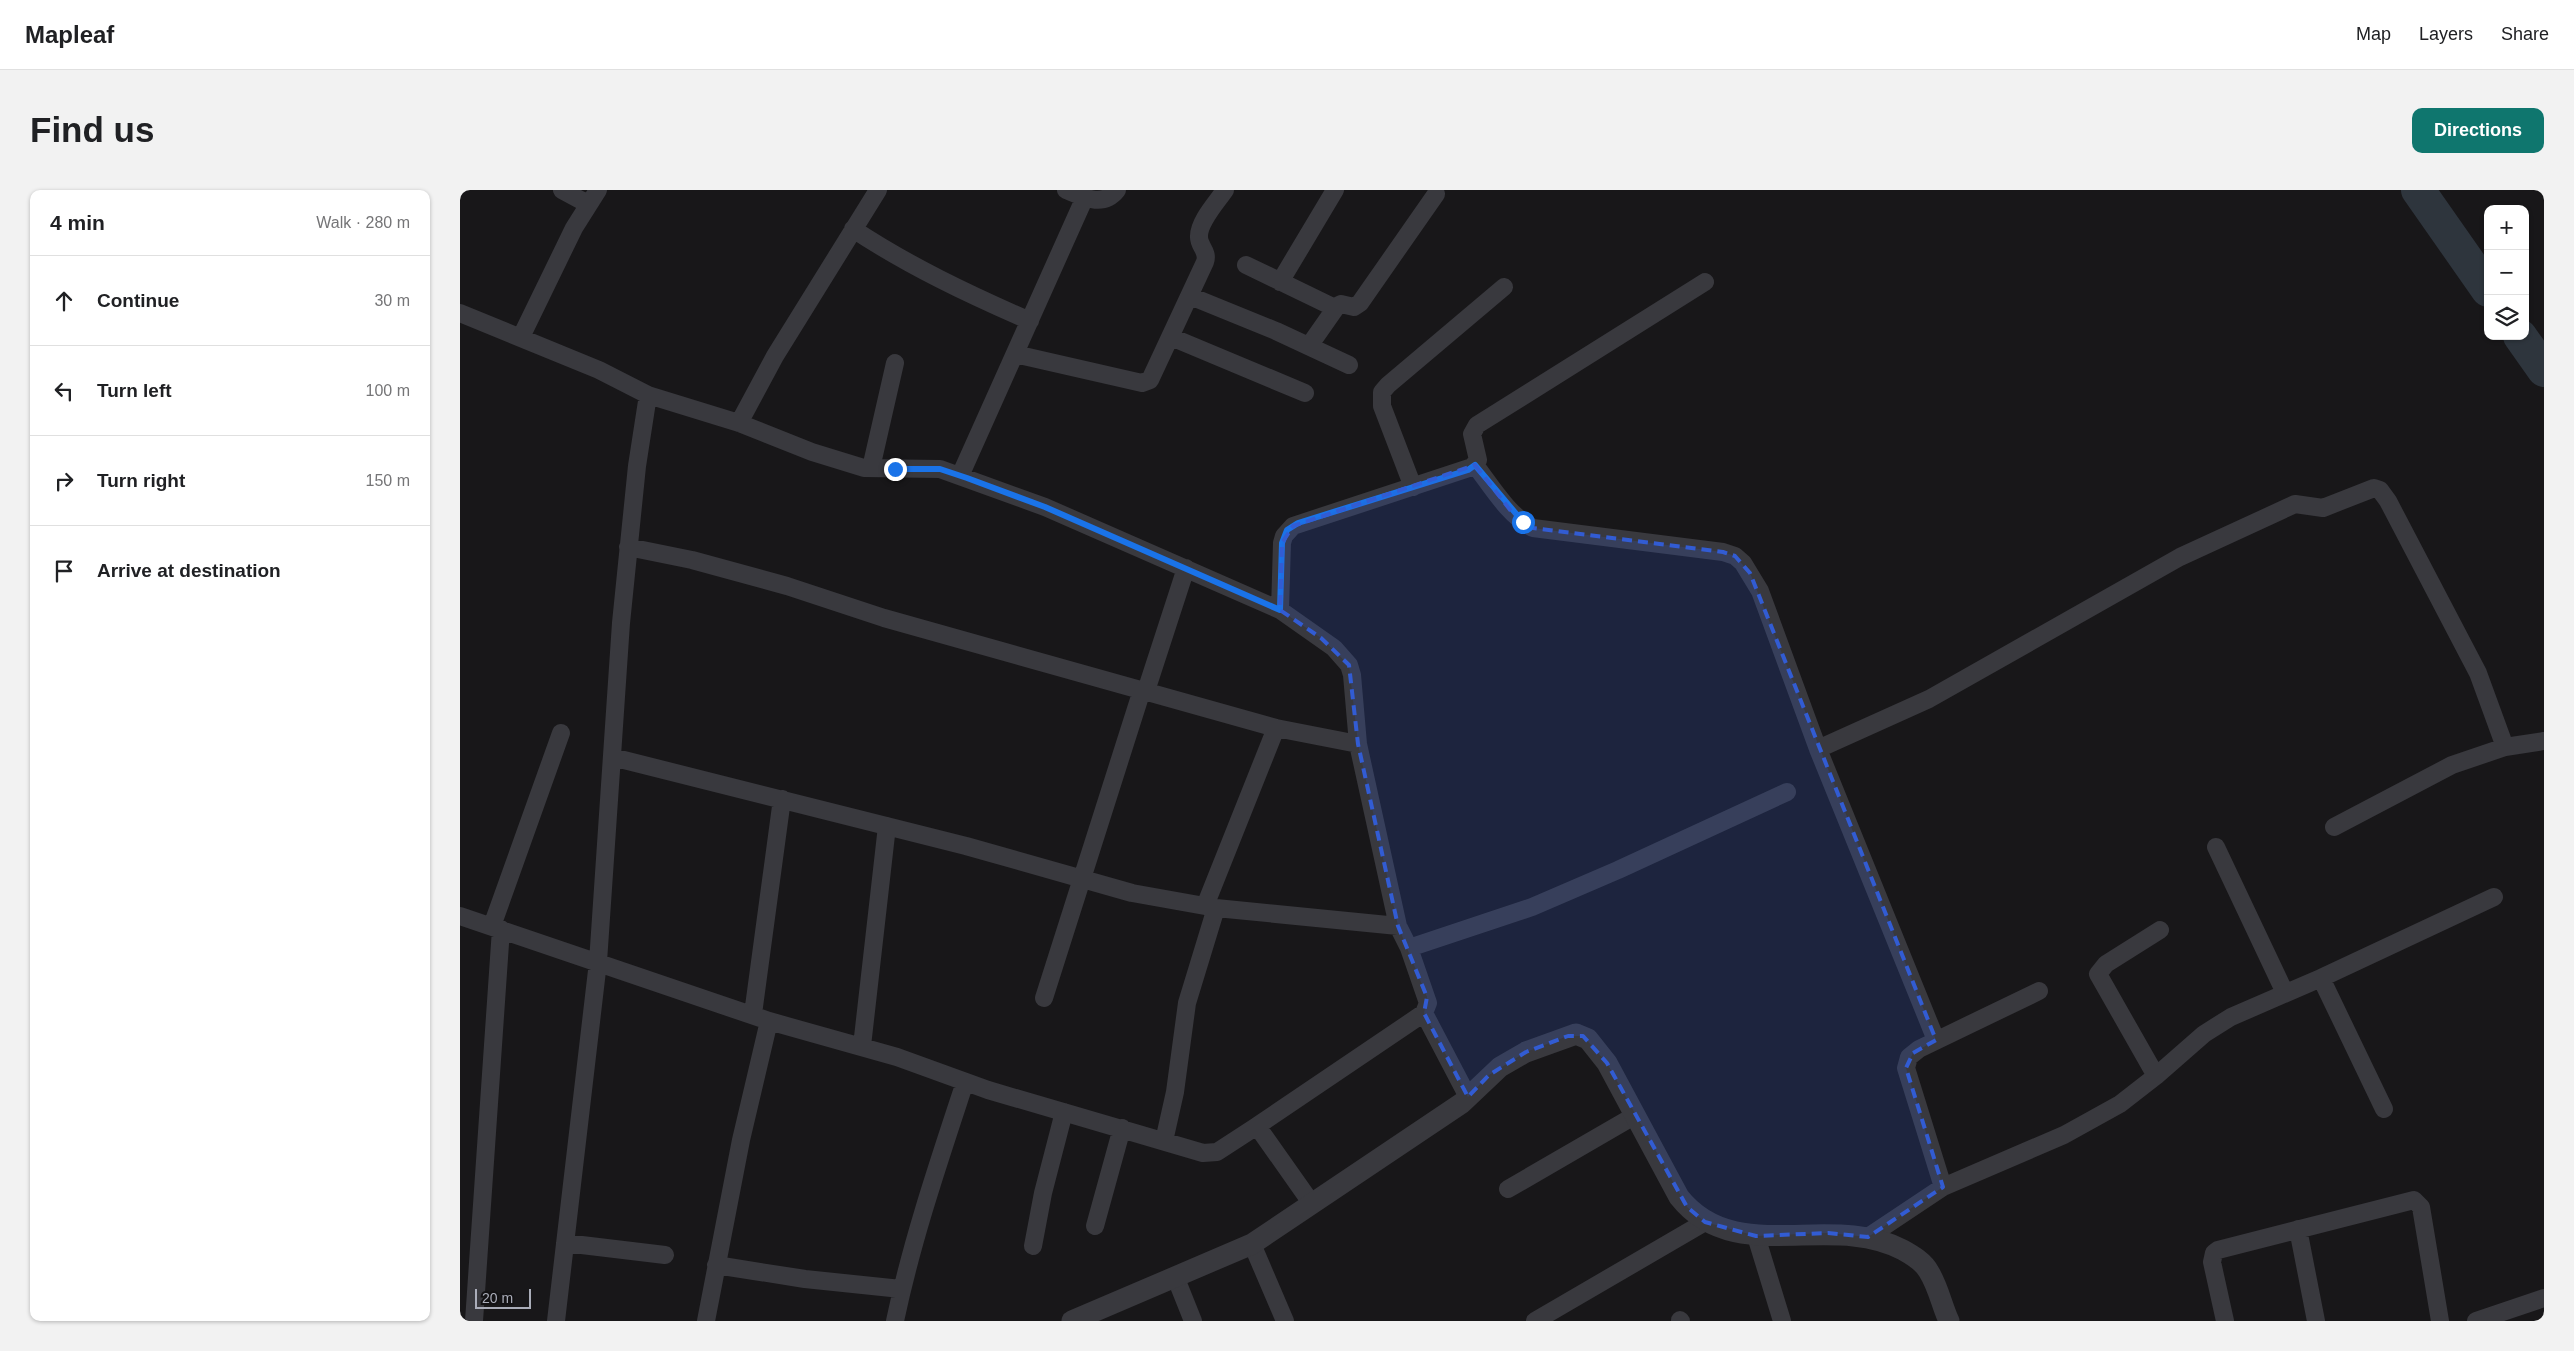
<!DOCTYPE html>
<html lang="en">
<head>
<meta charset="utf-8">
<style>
	body { margin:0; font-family:Helvetica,sans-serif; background:#f2f2f2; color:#202124 }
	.controls { position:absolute; right:15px; top:15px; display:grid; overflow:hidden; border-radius:10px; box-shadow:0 1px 4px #0004 }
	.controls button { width:45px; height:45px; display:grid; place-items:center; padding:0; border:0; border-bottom:1px solid #e0e0e0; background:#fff; color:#202124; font:25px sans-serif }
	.scale { position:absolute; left:15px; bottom:12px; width:56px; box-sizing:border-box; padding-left:5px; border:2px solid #aaadb9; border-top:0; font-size:14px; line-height:18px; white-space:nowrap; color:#aaadb9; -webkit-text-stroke:4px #131214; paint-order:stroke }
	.stop { position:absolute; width:15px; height:15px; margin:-11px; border:4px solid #1a73e8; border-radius:50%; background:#fff }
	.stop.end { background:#1a73e8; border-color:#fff; box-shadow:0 1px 5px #0008 }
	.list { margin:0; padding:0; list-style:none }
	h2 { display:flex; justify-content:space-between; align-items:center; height:65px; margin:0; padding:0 20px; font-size:21px }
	h2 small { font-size:16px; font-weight:400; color:#757577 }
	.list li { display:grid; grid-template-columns:32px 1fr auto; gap:15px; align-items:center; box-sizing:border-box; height:90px; padding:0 20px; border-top:1px solid #e0e0e0 }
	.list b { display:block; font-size:19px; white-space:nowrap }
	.list em { font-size:16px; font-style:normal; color:#757577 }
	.icon { flex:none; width:28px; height:28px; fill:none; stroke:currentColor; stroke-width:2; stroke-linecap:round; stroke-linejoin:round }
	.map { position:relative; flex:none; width:2084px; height:1131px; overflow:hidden; border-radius:10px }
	header { display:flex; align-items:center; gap:30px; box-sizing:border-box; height:70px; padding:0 25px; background:#fff; border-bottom:1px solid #e0e0e0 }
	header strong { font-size:24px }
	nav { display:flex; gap:28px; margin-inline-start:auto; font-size:18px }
	.intro { display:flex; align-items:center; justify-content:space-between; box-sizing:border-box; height:120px; padding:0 30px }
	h1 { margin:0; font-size:35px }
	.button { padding:12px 22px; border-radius:10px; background:#0f766e; color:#fff; font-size:18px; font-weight:700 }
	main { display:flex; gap:30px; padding:0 30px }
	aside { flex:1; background:#fff; border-radius:10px; box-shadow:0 1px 4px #0004 }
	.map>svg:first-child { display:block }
</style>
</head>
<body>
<header>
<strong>Mapleaf</strong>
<nav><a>Map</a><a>Layers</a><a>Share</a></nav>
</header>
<div class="intro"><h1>Find us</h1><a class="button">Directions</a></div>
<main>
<aside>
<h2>4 min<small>Walk · 280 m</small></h2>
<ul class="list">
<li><svg class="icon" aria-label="ahead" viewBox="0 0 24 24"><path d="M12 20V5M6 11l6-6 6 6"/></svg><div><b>Continue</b></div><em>30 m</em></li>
<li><svg class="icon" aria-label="left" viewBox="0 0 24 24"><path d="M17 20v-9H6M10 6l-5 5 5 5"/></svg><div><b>Turn left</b></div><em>100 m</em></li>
<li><svg class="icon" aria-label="right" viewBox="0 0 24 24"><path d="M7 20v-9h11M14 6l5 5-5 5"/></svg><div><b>Turn right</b></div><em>150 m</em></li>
<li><svg class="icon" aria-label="arrive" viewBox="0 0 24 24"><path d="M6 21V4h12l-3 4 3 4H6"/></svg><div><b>Arrive at destination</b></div></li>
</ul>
</aside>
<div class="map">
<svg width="2084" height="1131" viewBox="0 0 2084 1131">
	<rect width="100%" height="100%" fill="#181719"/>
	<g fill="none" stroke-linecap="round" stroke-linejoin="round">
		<!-- river -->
		<path stroke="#2e353d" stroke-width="34" d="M1958 0 2028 100
			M2060 146 2084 180"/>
		<!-- minor -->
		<path stroke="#39393e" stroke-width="18" d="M102 0 128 14
			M606 0C623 7 643 18 657 0
			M393 39C449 76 508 104 570 131
			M786 75 875 118
			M820 92 875 0
			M730 106 816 141 889 175
			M0 123 139 180 188 205 279 233 352 262 404 278 480 279 585 317 820 420 874 458 889 475 892 485 898 554 938 736 949 758 968 813 964 823 797 936
			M61 147 114 38 138 0
			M711 147 845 203
			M849 156 877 116 881 114 894 117 900 113 976 4
			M555 164 682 193 690 190 745 72C749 61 738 56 739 46 739 31 757 12 765 0
			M279 233 315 166 418 0
			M1015 275C1032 297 1048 325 1073 338L1263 362 1275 366 1283 373 1300 401 1358 559 1476 850
			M411 278 435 173
			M500 286 625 7
			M953 297 922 216V202L928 195 1044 97
			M168 357 232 370 327 396 424 428 816 538 898 554
			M820 420 822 353 824 346 833 336 1012 277 1018 270 1012 244 1017 235 1245 92
			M686 501 726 378
			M1358 559 1469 509 1720 367 1835 314 1863 318 1914 298 1920 300 1928 311 2018 483 2045 557
			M152 567 506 656 672 703 756 718 938 736
			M1874 637 1992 575 2045 557 2084 551
			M1756 657 1825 803
			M745 716 816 538
			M0 726 309 831 437 867 528 900 743 963 757 962 797 936 852 1014
			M32 736 101 543
			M949 758 1072 717 1158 680 1327 602
			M1861 788 1924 919
			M584 808 682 500
			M964 823 1008 907
			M293 824 322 609
			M402 856 427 636
			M1696 886 1638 784 1646 774 1700 740
			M704 951 715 902 727 813 756 718
			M1483 997 1446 878 1449 867 1459 859 1579 801
			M1048 999 1174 926
			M635 1036 662 938
			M1838 1039 1856 1131
			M1296 1046 1322 1131
			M1408 1047 1483 997 1604 945 1660 914 1696 886 1744 844 1771 827 1861 788 2034 707
			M105 1053 205 1065
			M792 1054 825 1131
			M573 1056 583 1003 604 922
			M256 1075 345 1089 441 1099
			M715 1086 733 1131
			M1220 1130 1221 1131
			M14 1131 41 739
			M96 1131 138 772 161 433 177 276 188 205
			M246 1131 281 950 309 831
			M435 1131C452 1050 479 971 505 892
			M1075 1131 1245 1032
			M1765 1131 1752 1072 1754 1063 1758 1060 1954 1010 1961 1017 1980 1131
			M2016 1131 2084 1108"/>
		<!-- tertiary -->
		<path stroke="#39393e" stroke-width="21" d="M612 1131 792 1054 1002 913 1040 877 1066 862 1116 844 1128 849 1147 873 1219 1007C1275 1078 1370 1021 1443 1060 1452 1065 1464 1072 1469 1082 1478 1096 1482 1116 1489 1131"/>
	</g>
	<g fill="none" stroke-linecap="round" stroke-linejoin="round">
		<!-- route -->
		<path stroke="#1a73e8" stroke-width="6" d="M435 279H480L507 288 585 317 820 420 822 353 827 340 838 333 1008 280 1015 275 1063 332"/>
	</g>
	<!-- marked area -->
	<path fill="#325cd3" fill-opacity="0.2" stroke="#325cd3" stroke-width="4" stroke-dasharray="10 6" stroke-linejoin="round" d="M1015 275 1051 321 1073 338 1263 362 1275 366 1290 383 1476 850 1453 863 1446 878 1483 997 1408 1047 1368 1043 1296 1046 1245 1032 1227 1017 1147 873 1123 846H1108L1066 862 1029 885 1008 907 964 823 967 807 938 736 898 554 889 475 861 448 820 420 822 353 833 336Z"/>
</svg>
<div class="controls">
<button>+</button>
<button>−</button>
<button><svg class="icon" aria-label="layers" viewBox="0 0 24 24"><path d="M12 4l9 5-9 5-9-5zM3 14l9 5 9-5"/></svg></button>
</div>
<div class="scale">20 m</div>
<div class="stop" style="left:1063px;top:332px"></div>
<div class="stop end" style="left:435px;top:279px"></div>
</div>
</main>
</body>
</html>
